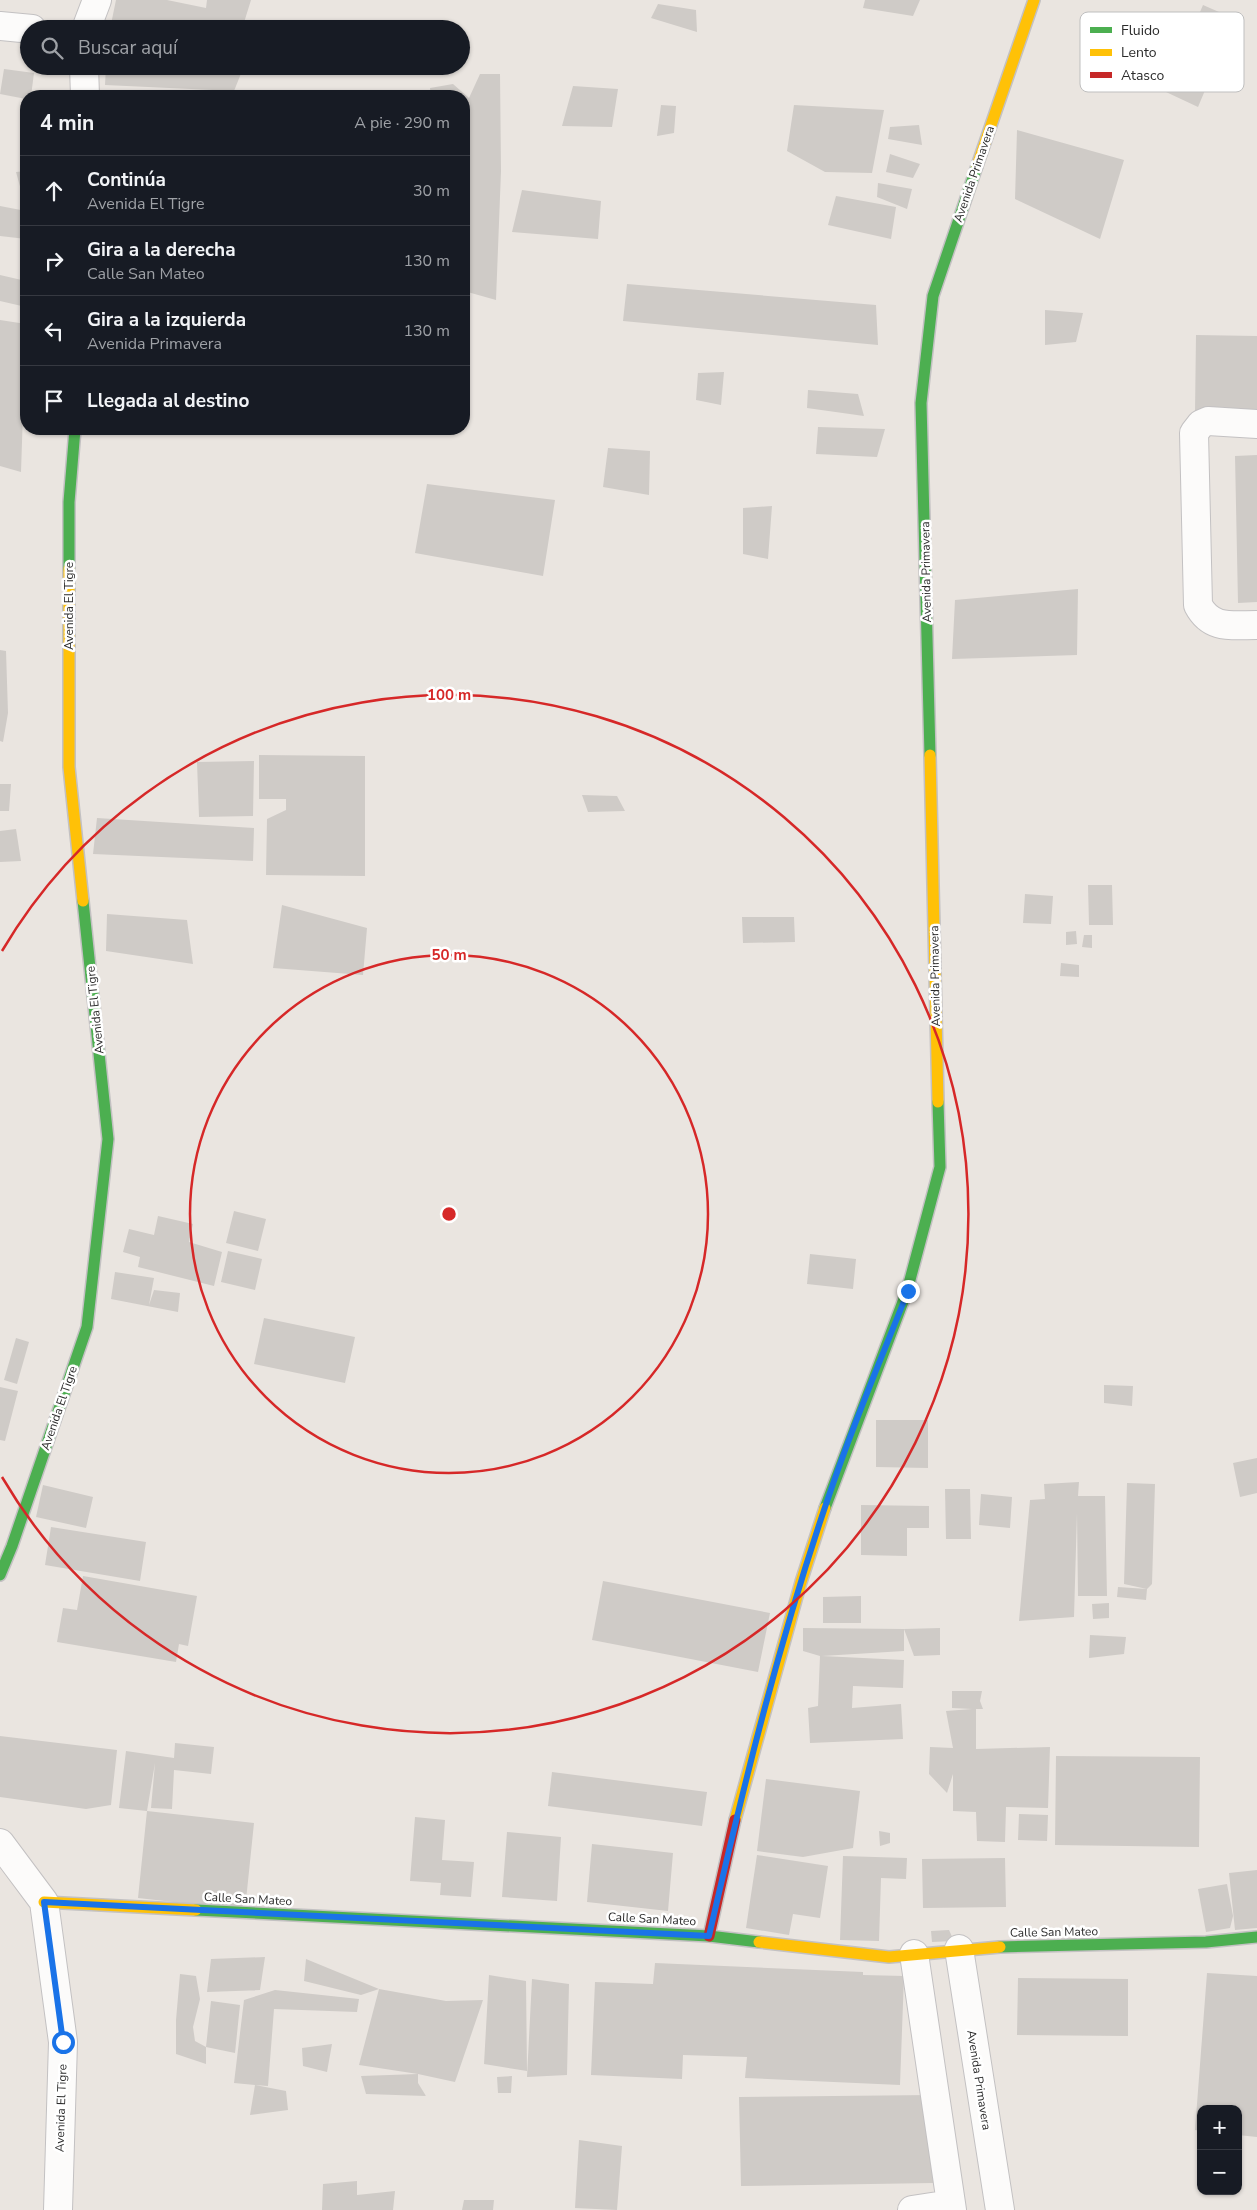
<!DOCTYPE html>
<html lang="es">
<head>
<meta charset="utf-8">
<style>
	body { margin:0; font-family:"Nunito Sans",sans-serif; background:#242831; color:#f1f3f6 }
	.controls { position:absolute; right:15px; bottom:15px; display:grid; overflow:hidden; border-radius:10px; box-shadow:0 1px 4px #0004 }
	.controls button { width:45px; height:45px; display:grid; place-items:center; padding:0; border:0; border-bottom:1px solid #363941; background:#171b24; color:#f1f3f6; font:25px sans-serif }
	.stop { position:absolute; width:15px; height:15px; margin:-11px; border:4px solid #1a73e8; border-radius:50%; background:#fff }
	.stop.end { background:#1a73e8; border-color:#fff; box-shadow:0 1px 5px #0008 }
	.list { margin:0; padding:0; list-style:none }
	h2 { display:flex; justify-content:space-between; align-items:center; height:65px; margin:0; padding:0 20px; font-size:21px }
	h2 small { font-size:16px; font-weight:400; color:#9ea1a6 }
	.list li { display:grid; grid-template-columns:32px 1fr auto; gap:15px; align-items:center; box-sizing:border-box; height:70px; padding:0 20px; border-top:1px solid #363941 }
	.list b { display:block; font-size:19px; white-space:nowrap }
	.list p { margin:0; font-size:16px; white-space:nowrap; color:#9ea1a6 }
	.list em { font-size:16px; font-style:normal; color:#9ea1a6 }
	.icon { flex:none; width:28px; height:28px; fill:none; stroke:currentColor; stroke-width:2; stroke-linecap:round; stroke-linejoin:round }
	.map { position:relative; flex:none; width:1257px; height:2210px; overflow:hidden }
	.search { position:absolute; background:#171b24; box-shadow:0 1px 4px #0004; left:20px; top:20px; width:450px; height:55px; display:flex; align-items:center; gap:12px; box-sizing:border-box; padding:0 18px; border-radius:28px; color:#9ea1a6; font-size:19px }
	.panel { position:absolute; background:#171b24; box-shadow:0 1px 4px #0004; left:20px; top:90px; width:450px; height:345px; border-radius:20px }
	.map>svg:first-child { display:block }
</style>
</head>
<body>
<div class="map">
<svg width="1257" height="2210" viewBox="0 0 1257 2210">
	<rect width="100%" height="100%" fill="#eae5e0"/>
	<!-- building -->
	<path fill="#cfcbc7" d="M116 0H167L206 8 207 0H251L242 29H195L117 24 144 29H110Z
		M865 0H920L913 16 863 8Z
		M658 4 696 10 697 32 651 18Z
		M1203 5 1235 19 1198 107 1166 92Z
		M106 66H244L234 91 105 85Z
		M4 69 34 73 31 96H26V99L0 94Z
		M480 74H500L501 171 496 300 464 291V96H431L430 88 453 84 469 98Z
		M573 86 618 89 612 127 562 126Z
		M661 105 676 106 674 133 657 136Z
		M794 105 884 110 872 173 825 172 787 151Z
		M919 125 922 145 888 139 890 127Z
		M1017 130 1124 160 1100 239 1015 199Z
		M890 154 920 164 913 178 886 172Z
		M26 171V200L24 201 16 172Z
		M878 183 912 189 907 209 877 197Z
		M522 190 601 201 598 239 512 232Z
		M836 196 896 207 891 239 828 225Z
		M0 206 26 211V239L0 236Z
		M0 275 26 281V307L0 301Z
		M627 284 876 305 878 345 623 321Z
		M1045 310 1083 313 1076 342 1045 345Z
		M0 320 26 324 21 346 26 347V391L23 412 21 472 0 466Z
		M1196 335 1257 336V413L1195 412Z
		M724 372 721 405 696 400 698 373Z
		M808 390 858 394 864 416 807 408Z
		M818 427 885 429 877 457 816 454Z
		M608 448 650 451 649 495 603 487Z
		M1257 455V602L1238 603 1235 456Z
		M427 484 555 500 543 576 415 553Z
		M772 506 768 559 743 554V508Z
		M1078 589 1077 655 952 659 955 600Z
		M0 650 6 651 8 713 3 742 0 741Z
		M259 755 365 756V876L266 875 267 819 286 810V799H259Z
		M254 761 253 816 199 817 197 762Z
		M0 784H11L9 811H0Z
		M582 795 617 796 625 811 588 812Z
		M97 818 254 828 253 861 93 854Z
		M16 829 21 861 0 862V831Z
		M1088 885H1112L1113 925H1089Z
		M1025 894 1053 896 1051 924 1023 923Z
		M282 905 367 928 363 975 273 968Z
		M107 914 187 920 193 964 106 951Z
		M742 917H794L795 942 743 943Z
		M1076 931 1077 944 1066 945V932Z
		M1084 935H1092V948L1082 947Z
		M1061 963 1079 965V977L1060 976Z
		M234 1211 266 1219 258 1251 226 1243Z
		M158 1216 193 1224 189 1242 222 1252 214 1286 138 1267 140 1257 123 1252 129 1229 154 1235Z
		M228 1251 262 1259 255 1290 221 1282Z
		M810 1254 856 1259 853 1289 807 1284Z
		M115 1272 154 1278 149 1305 154 1290 180 1293 178 1312 111 1299Z
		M264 1318 355 1337 345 1383 254 1364Z
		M16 1338 29 1342 17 1384 4 1380Z
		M1104 1385 1133 1386 1132 1406 1104 1403Z
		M0 1387 18 1391 5 1441 0 1440Z
		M876 1420H928V1468L876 1467Z
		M1257 1458V1493L1240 1497 1233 1463Z
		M1079 1482 1078 1496H1105L1107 1596H1078L1077 1513 1074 1617 1019 1621 1030 1500 1045 1499 1044 1484Z
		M1127 1483 1155 1484 1152 1584 1147 1589 1124 1584Z
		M43 1485 93 1497 86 1528 36 1517Z
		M945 1489H970L971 1539H946Z
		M981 1494 1012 1497 1010 1528 979 1525Z
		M861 1505 929 1506V1528H907V1556L861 1555Z
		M51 1527 146 1542 140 1581 45 1565Z
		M83 1576 197 1596 188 1646 179 1644 176 1662 57 1642 63 1608 77 1610Z
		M603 1581 770 1613 758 1672 592 1640Z
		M1118 1587 1147 1589 1146 1600 1117 1597Z
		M861 1596V1623H823V1597Z
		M1109 1603V1618L1093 1619 1092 1604Z
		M803 1628 904 1629V1651L822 1656 904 1660 903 1688 853 1686 852 1708 901 1704 903 1739 810 1743 808 1708 818 1706 820 1656 803 1651Z
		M940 1628V1655L914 1656 904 1629Z
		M1090 1635 1126 1637 1124 1654 1089 1658Z
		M952 1691H982L980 1701 983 1709H976V1749L1050 1747 1048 1808 1006 1807 1005 1842 977 1841 976 1812 953 1811V1774L947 1793 929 1774 930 1747 953 1748 946 1711 972 1709 952 1708Z
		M0 1736 117 1750 111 1805 86 1809 0 1797Z
		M175 1743 214 1747 211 1774 174 1770 172 1809 151 1808 155 1763 147 1811 119 1808 126 1751 174 1758Z
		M1056 1756 1200 1757 1199 1847 1055 1845Z
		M552 1772 707 1792 702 1826 548 1806Z
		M766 1779 860 1791 853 1848 803 1857 757 1851Z
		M147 1811 254 1823 245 1910 138 1898Z
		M1019 1814 1048 1815 1047 1841 1018 1840Z
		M415 1817 445 1820 442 1860 474 1862 471 1897 440 1895 441 1883 410 1881Z
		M879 1831 890 1833V1843L880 1846Z
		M507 1832 561 1837 557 1901 502 1897Z
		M592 1844 673 1853 668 1911 587 1902Z
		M757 1855 828 1866 820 1918 793 1914 789 1935 746 1928Z
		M843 1856 907 1858 906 1879 881 1878 879 1941 840 1940Z
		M1005 1858 1006 1907 923 1908 922 1859Z
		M1257 1870V1928L1235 1930 1229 1873Z
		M1227 1884 1233 1916 1230 1928 1206 1932 1198 1889Z
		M949 1930 954 1941 932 1942 931 1931Z
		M265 1957 260 1990 207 1992 211 1959Z
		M306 1959 379 1989 446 2001 483 2000 455 2082 418 2074V2083L426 2096 366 2094 361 2076 418 2074 359 2065 379 1989 361 1995 304 1981Z
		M655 1963 863 1972V1975L904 1976 900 2085 745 2078 747 2057 683 2055 682 2079 591 2075 595 1982 653 1984Z
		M1207 1973 1257 1976V2137L1238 2135V2109H1201V2131L1195 2130Z
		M180 1974 196 1976 200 1999 193 2027 195 2041 206 2047V2064L176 2054V2020Z
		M489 1975 526 1981 527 2071 484 2064Z
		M1018 1978 1128 1979V2036L1017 2035Z
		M532 1979 569 1984 567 2075 527 2077Z
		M275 1990 359 1999 357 2012 274 2009 268 2086 255 2085 286 2091 288 2110 250 2115 255 2085 234 2083 244 2000Z
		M211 2001 240 2005 235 2053 206 2047Z
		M332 2044 327 2072 303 2066 302 2048Z
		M512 2076 511 2093H498L497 2077Z
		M931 2095 933 2183 741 2186 739 2097Z
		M579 2140 622 2146 617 2210 575 2208Z
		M357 2181V2195L395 2191 393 2210H322L323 2184Z
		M464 2200H494L493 2210H462Z"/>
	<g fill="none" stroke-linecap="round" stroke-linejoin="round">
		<!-- street casing -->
		<g stroke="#c3c1c2" stroke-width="30">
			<path id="street" d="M0 26 32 29
				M86 29 97 0
				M84 66 85 96
				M1257 424 1208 421 1201 424 1194 433 1198 605C1211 630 1232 625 1257 625
				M0 1843 44 1902 63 2042 58 2210
				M959 1949 1000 2210
				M914 1954 952 2210
				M912 2210 951 2204"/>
		</g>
		<!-- fast casing -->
		<g stroke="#c3c1c2" stroke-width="14">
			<path id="fast" d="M69 569V502L75 429
				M930 755 921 403 933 296 977 166
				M825 1508 907 1291 940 1167 938 1102
				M0 1575 12 1546 87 1327 108 1139 83 901
				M196 1910 709 1936 759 1942
				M1000 1947 1206 1942 1257 1937"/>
		</g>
		<!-- slow casing -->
		<g stroke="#c3c1c2" stroke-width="14">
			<path id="slow" d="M977 166 1034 0
				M69 569V767L83 901
				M930 755 938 1102
				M735 1820 801 1582 825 1508
				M44 1902 196 1910
				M759 1942 889 1957 1000 1947"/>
		</g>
		<!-- jam casing -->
		<g stroke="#c3c1c2" stroke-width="14">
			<path id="jam" d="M709 1936 735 1820"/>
		</g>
		<!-- street -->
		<use href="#street" stroke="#fcfbfa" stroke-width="28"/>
		<!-- fast -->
		<use href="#fast" stroke="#4caf50" stroke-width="11"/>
		<!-- slow -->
		<use href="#slow" stroke="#ffc107" stroke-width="11"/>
		<!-- jam -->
		<use href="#jam" stroke="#c62828" stroke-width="11"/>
	</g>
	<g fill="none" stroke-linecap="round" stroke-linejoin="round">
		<!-- route -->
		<path stroke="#1a73e8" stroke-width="6" d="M63 2042 44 1902 709 1936C744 1783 782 1629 834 1481 856 1417 883 1354 908 1291"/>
	</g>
	<!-- distance rings -->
	<g fill="none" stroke="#d62828" stroke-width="2.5">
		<circle cx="449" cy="1214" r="259"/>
		<path d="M2 951A519 519 0 1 1 2 1477"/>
	</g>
	<g text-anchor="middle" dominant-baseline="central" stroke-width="5" stroke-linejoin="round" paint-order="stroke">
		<!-- street labels -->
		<g font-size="12" fill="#2b2b2b" stroke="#fff">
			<text transform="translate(974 174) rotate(-71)">Avenida Primavera</text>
			<text transform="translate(926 572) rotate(-91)">Avenida Primavera</text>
			<text transform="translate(69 606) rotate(-90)">Avenida El Tigre</text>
			<text transform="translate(935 976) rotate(-91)">Avenida Primavera</text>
			<text transform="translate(95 1010) rotate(-96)">Avenida El Tigre</text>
			<text transform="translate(59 1408) rotate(-71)">Avenida El Tigre</text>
			<text transform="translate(248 1899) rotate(3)">Calle San Mateo</text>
			<text transform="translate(652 1919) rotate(3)">Calle San Mateo</text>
			<text transform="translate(1054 1932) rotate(-1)">Calle San Mateo</text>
			<text transform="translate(979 2080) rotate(81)">Avenida Primavera</text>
			<text transform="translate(61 2108) rotate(-88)">Avenida El Tigre</text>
		</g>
	</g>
	<!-- legend -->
	<rect x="1080" y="12" width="164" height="80" rx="8" fill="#fff" stroke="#bfbfbf" stroke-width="1"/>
	<rect x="1090" y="27" width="22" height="6" fill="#4caf50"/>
	<rect x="1090" y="49" width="22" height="7" fill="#ffc107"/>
	<rect x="1090" y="72" width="22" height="6" fill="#c62828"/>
	<g font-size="14" fill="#2b2b2b">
		<text x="1121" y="35">Fluido</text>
		<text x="1121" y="57">Lento</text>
		<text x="1121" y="80">Atasco</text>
	</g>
	<circle cx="449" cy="1214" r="8" fill="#d62828" stroke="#fff" stroke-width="2.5"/>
	<g font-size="15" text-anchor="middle" font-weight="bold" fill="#d62828" stroke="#fff" stroke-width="5" stroke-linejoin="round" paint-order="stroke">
		<text x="449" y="700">100 m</text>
		<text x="449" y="960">50 m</text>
	</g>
</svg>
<div class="controls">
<button>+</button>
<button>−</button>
</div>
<div class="stop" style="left:63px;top:2042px"></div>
<div class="stop end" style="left:908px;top:1291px"></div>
<div class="search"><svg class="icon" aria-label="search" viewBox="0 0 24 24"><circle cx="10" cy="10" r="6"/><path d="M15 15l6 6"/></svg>Buscar aquí</div>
<section class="panel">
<h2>4 min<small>A pie · 290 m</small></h2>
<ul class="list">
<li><svg class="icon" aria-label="ahead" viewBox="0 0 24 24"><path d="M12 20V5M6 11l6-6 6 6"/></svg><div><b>Continúa</b><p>Avenida El Tigre</p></div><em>30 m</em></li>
<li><svg class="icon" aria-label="right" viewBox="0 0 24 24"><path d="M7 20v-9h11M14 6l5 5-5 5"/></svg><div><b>Gira a la derecha</b><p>Calle San Mateo</p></div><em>130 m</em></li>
<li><svg class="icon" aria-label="left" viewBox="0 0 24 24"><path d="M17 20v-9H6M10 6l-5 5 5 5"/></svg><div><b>Gira a la izquierda</b><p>Avenida Primavera</p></div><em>130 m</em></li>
<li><svg class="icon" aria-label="arrive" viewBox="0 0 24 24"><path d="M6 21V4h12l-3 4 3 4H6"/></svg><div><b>Llegada al destino</b></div></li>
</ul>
</section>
</div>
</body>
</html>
